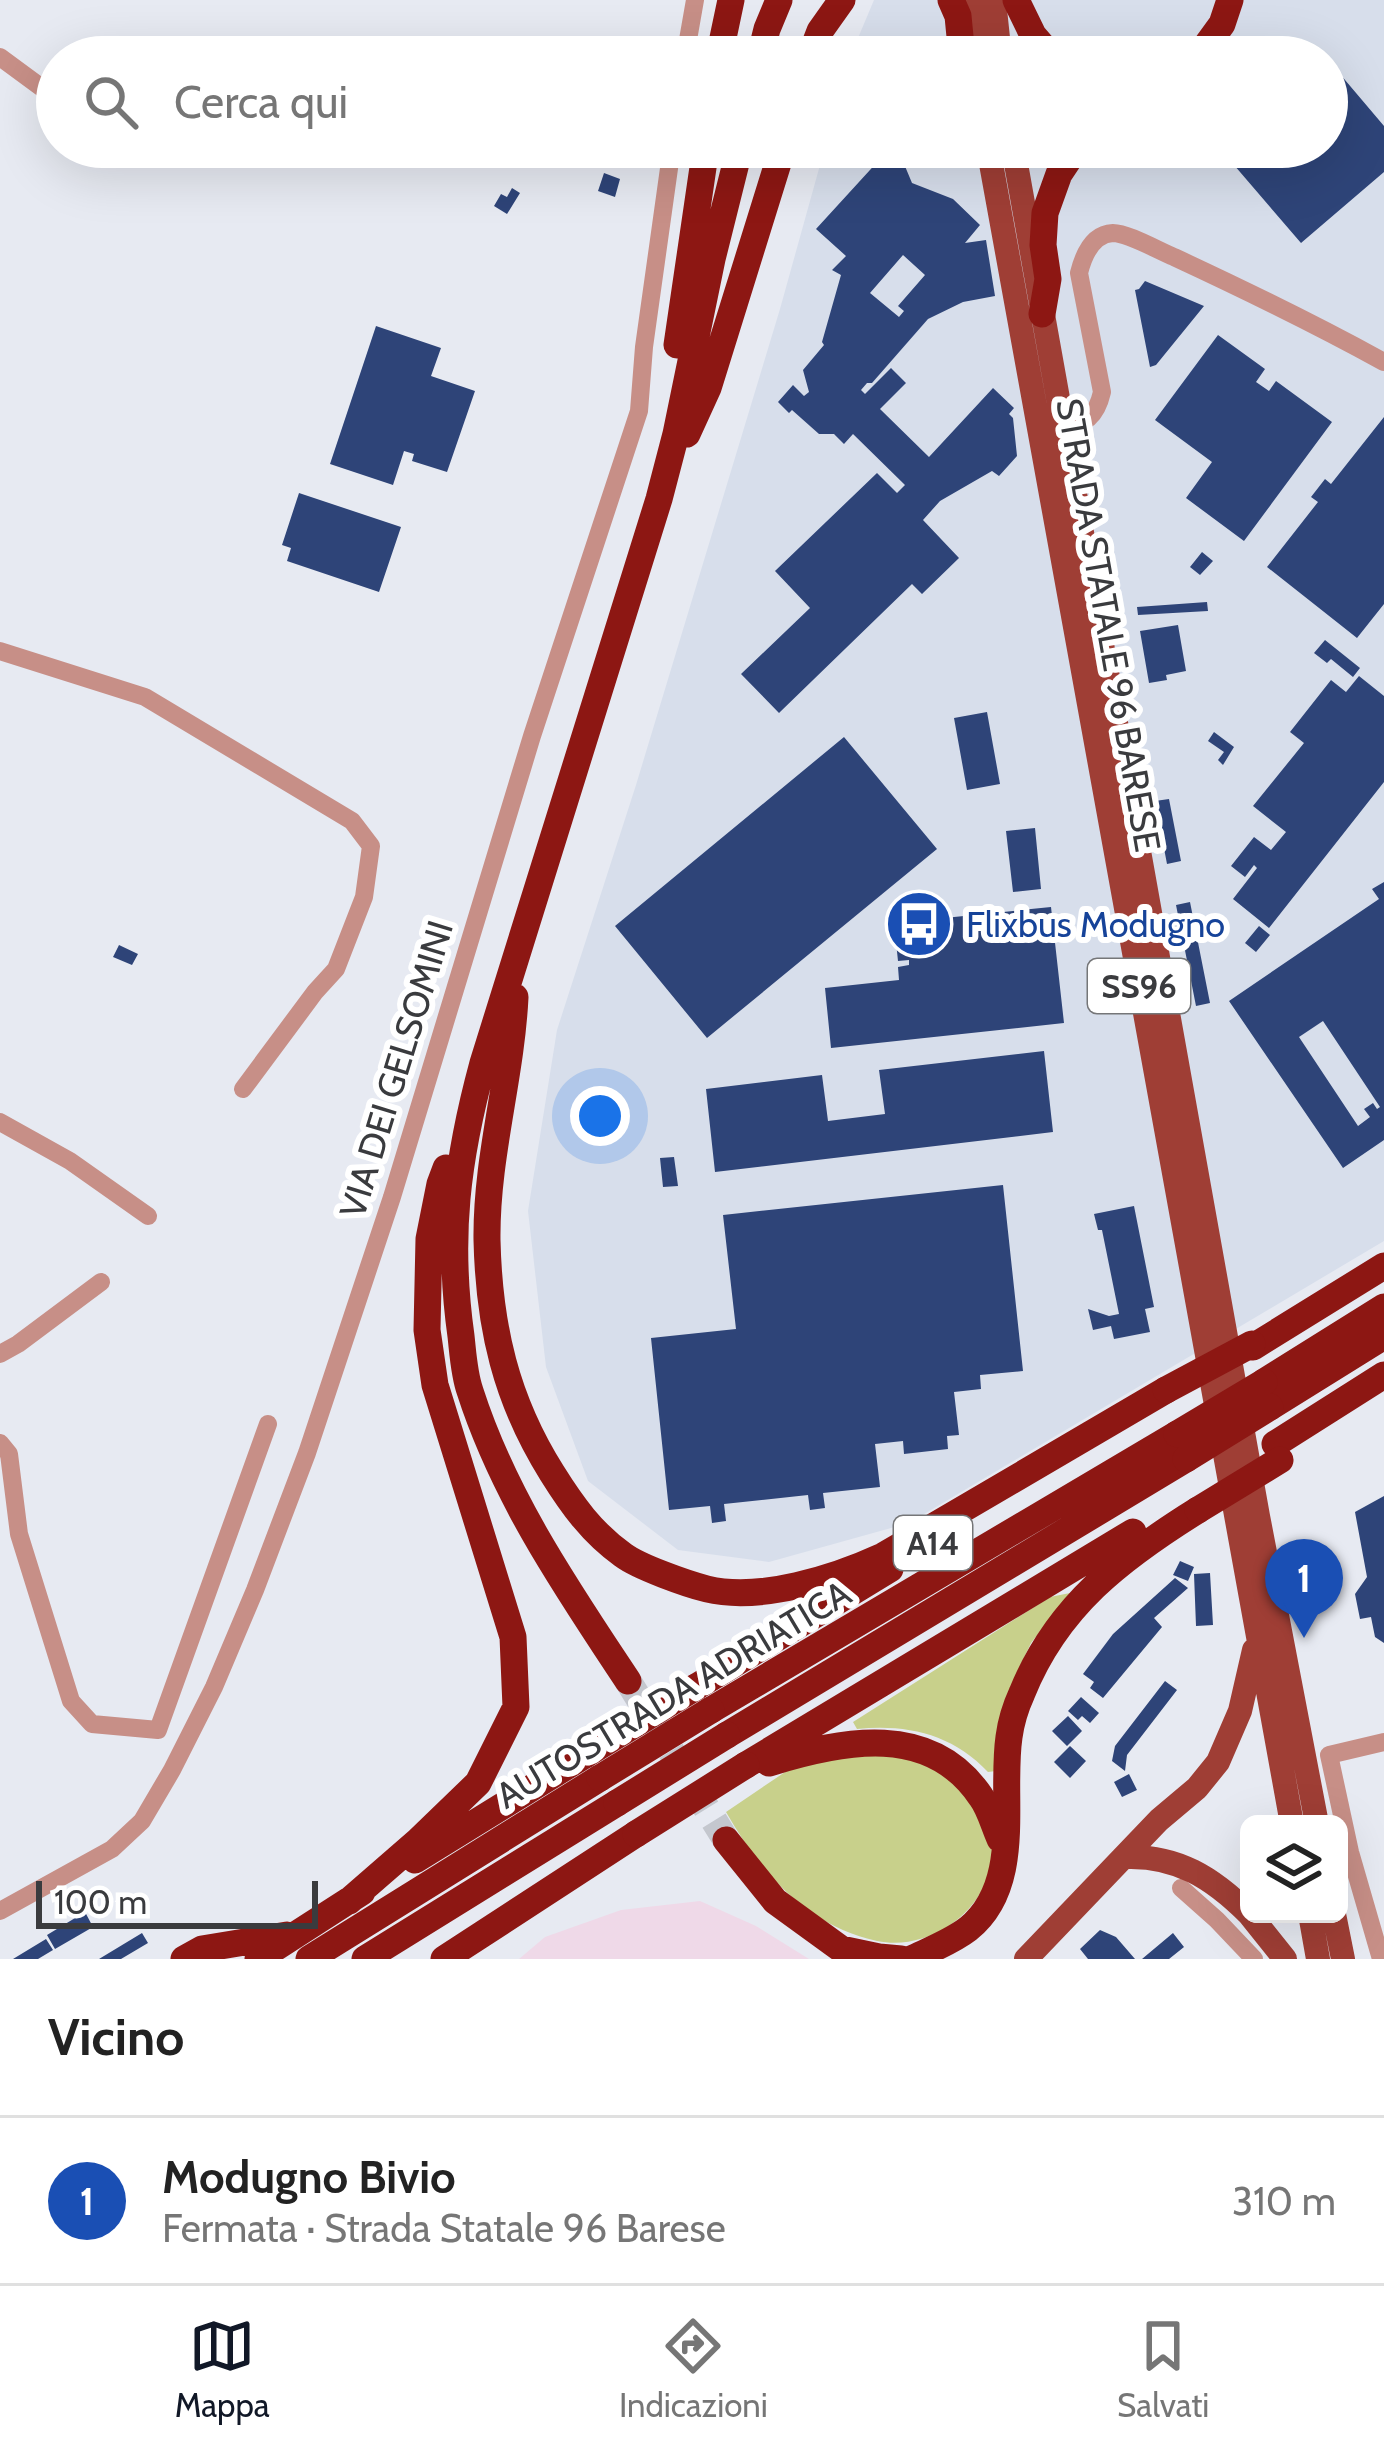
<!DOCTYPE html>
<html lang="it">
<head>
<meta charset="utf-8">
<style>
	body { margin:0; font-family:Cabin,sans-serif; background:#f2f2f2; color:#222 }
	.controls { position:absolute; right:36px; bottom:36px; display:grid; overflow:hidden; border-radius:18px; box-shadow:0 12px 48px #0002 }
	.controls button { width:108px; height:108px; display:grid; place-items:center; padding:0; border:0; border-bottom:3px solid #e0e0e0; background:#fff; color:#222; font:60px sans-serif }
	.scale { position:absolute; left:36px; bottom:30px; width:282px; box-sizing:border-box; padding-left:12px; border:6px solid #3a3b3e; border-top:0; font-size:33px; line-height:42px; white-space:nowrap; color:#3a3b3e; -webkit-text-stroke:9px #fff; paint-order:stroke }
	.you { position:absolute; left:600px; top:1116px; width:42px; height:42px; margin:-30px; border:9px solid #fff; border-radius:50%; background:#1a73e8; box-shadow:0 0 0 18px #1a73e833 }
	.badge { display:grid; place-items:center; width:78px; height:78px; border-radius:50%; background:#111827; color:#fff; font-size:39px; font-weight:700 }
	.pin { position:absolute; translate:-50% -99px; filter:drop-shadow(0 3px 6px #0008) }
	.pin::after { content:''; position:absolute; top:63px; width:42px; height:36px; background:inherit; clip-path:polygon(0 0,100% 0,50% 100%) }
	.list { margin:0; padding:0; list-style:none }
	h2 { display:flex; justify-content:space-between; align-items:center; height:156px; margin:0; padding:0 48px; font-size:51px }
	h2 small { font-size:39px; font-weight:400; color:#767676 }
	.list li { display:grid; grid-template-columns:78px 1fr auto; gap:36px; align-items:center; box-sizing:border-box; height:168px; padding:0 48px; border-top:3px solid #e0e0e0 }
	.list b { display:block; font-size:45px; white-space:nowrap }
	.list p { margin:0; font-size:39px; white-space:nowrap; color:#767676 }
	.list em { font-size:39px; font-style:normal; color:#767676 }
	.icon { flex:none; width:66px; height:66px; fill:none; stroke:currentColor; stroke-width:2; stroke-linecap:round; stroke-linejoin:round }
	.map { position:relative; flex:none; width:1384px; height:1959px; overflow:hidden }
	.search { position:absolute; background:#fff; box-shadow:0 12px 48px #0002; left:36px; right:36px; top:36px; height:132px; display:flex; align-items:center; gap:30px; box-sizing:border-box; padding:0 42px; border-radius:66px; color:#767676; font-size:45px }
	.sheet { height:324px; background:#fff }
	nav { display:flex; justify-content:space-around; align-items:center; box-sizing:border-box; height:168px; border-top:3px solid #e0e0e0; background:#fff; font-size:33px; color:#767676 }
	nav a { display:grid; justify-items:center; gap:6px }
	nav .on { color:#111827 }
	.map>svg:first-child { display:block }
</style>
</head>
<body>
<div class="map">
<svg width="1384" height="1959" viewBox="0 0 1384 1959">
	<rect width="100%" height="100%" fill="#e7eaf2"/>
	<!-- commercial -->
	<path fill="#efd9e8" d="M700 1901 756 1926 809 1959H519L545 1937 621 1910Z"/>
	<!-- built -->
	<path fill="#d7deeb" d="M874 0H1384V1241L909 1523 769 1562 678 1550 588 1481 546 1367 528 1211 557 1030 636 785 780 309 825 147H1327V57H850Z"/>
	<!-- green -->
	<path fill="#c8d08b" d="M1070 1593 1031 1643 1019 1668 996 1771 988 1772C952 1734 907 1724 857 1729L853 1722 1050 1597Z
		M906 1752C919 1760 952 1775 962 1785 970 1793 974 1808 980 1818 984 1825 990 1834 993 1842 997 1856 991 1874 984 1886 966 1924 920 1950 877 1941 807 1926 760 1872 726 1812L788 1770 824 1755Z"/>
	<!-- building -->
	<path fill="#2e4478" fill-rule="evenodd" d="M1334 67 1384 126V172L1301 243 1228 158 1241 147H1327V73Z
		M891 147H897L912 183 953 199 980 225 965 243 986 240 995 296 963 302 928 319 872 383H867L861 390 865 394 891 368 906 383 880 409 929 457 993 388 1014 408 1009 414 1013 418 1017 456 999 476 992 471 940 501 923 520 959 558 922 594 912 584 779 713 741 674 810 608 775 571 877 473 897 493 905 485 853 434 844 444 834 434H819L792 410 789 413 778 402 793 385 804 396 809 392 803 370 824 345 822 342 841 275 832 270 846 256 816 229ZM903 255 925 275 898 306 904 311 899 317 870 293Z
		M604 173 620 179 615 197 598 191Z
		M512 188 520 193 507 214 494 206 501 194 507 197Z
		M1145 281 1204 306 1156 365 1150 367 1135 290 1139 289Z
		M376 326 441 348 431 376 475 391 447 472 412 461 414 454 404 451 393 485 330 464Z
		M1218 335 1265 369 1256 382 1269 391 1276 381 1332 422 1244 541 1186 498 1212 462 1155 420Z
		M1384 417V604L1357 638 1267 567 1318 502 1311 497 1325 479 1331 484Z
		M299 493 401 527 379 592 287 561 291 548 282 545Z
		M1202 552 1213 561 1200 575 1190 567Z
		M1207 602 1208 611 1138 615 1137 607Z
		M1178 625 1186 671 1166 675 1167 680 1149 683 1140 631Z
		M1325 640 1360 668 1353 677 1331 659 1327 663 1314 653Z
		M1359 676 1384 696V782L1269 928 1233 899 1257 868 1254 865 1245 877 1231 866 1254 837 1271 850 1286 832 1253 806 1304 743 1290 732 1331 680 1346 692Z
		M987 712 1000 784 967 790 954 718Z
		M1214 732 1234 747 1223 765 1218 760 1224 752 1208 741Z
		M844 737 937 849 707 1038 615 926Z
		M1169 799 1181 861 1167 864 1155 801Z
		M1035 828 1041 889 1013 892 1006 831Z
		M1384 882V1140L1343 1168 1229 1001 1379 899 1372 889ZM1323 1021 1380 1107 1377 1109 1373 1103 1364 1109 1370 1117 1358 1126 1299 1037Z
		M1190 902 1210 1003 1196 1006 1176 905Z
		M1051 907 1064 1023 831 1048 825 988 899 980 898 967 909 965V960L898 961 896 942 906 941 905 922Z
		M1259 926 1270 935 1256 952 1245 943Z
		M119 945 138 954 132 965 113 957Z
		M1044 1051 1053 1132 715 1172 706 1089 822 1075 828 1121 885 1114 879 1070Z
		M674 1157 678 1186 663 1187 660 1158Z
		M1003 1185 1023 1371 980 1375 981 1389 954 1392 959 1435 947 1436 948 1449 904 1454 903 1441 875 1444 880 1487 823 1493 825 1508 810 1510 808 1495 724 1504 726 1521 712 1523 710 1506 669 1510 651 1338 736 1329 723 1215Z
		M1134 1206 1154 1307 1145 1309 1150 1332 1114 1339 1111 1326 1093 1330 1088 1309 1109 1316 1119 1314 1102 1230H1098L1094 1214Z
		M1384 1496V1643L1375 1637 1371 1617 1360 1619 1355 1594 1367 1577 1355 1512Z
		M1180 1561 1194 1567 1188 1581 1173 1575Z
		M1210 1573 1213 1625 1196 1626 1194 1574Z
		M1175 1578 1188 1588 1154 1618 1162 1627 1103 1698 1090 1688 1094 1682 1083 1674 1113 1634Z
		M1165 1681 1177 1690 1127 1755 1125 1771 1112 1761 1115 1746Z
		M1081 1697 1099 1713 1090 1723 1082 1716 1078 1720 1068 1711Z
		M1068 1716 1082 1731 1067 1746 1052 1731Z
		M1070 1746 1086 1761 1070 1778 1054 1762Z
		M1129 1774 1137 1790 1122 1797 1114 1782Z
		M85 1912 93 1927 55 1949 47 1935Z
		M1100 1930 1116 1937 1135 1959H1088L1080 1949Z
		M142 1933 148 1943 121 1959H99Z
		M1173 1933 1184 1947 1169 1959H1142Z
		M46 1939 53 1950 38 1959H13Z"/>
	<g fill="none" stroke-linecap="round" stroke-linejoin="round">
		<!-- highway-tunnel -->
		<path stroke="#c4c7ce" stroke-width="27" stroke-dasharray="27 14" stroke-linecap="butt" d="M628 1681 726 1840"/>
		<!-- minor -->
		<path stroke="#c78f87" stroke-width="18" d="M0 57 57 99
			M685 57 695 0
			M1062 431C1086 422 1096 418 1102 392L1079 273C1083 257 1092 234 1113 233 1128 233 1159 251 1174 257 1245 290 1315 324 1384 362
			M0 651 145 697 352 821 371 846 364 897 336 969 315 992 243 1089
			M0 1122 70 1161 148 1216
			M0 1354 18 1344 101 1282
			M0 1443 9 1454 19 1534 71 1701 92 1724 158 1730 268 1424
			M1181 1888 1217 1920 1254 1959
			M0 1911 112 1849 142 1821 172 1770 214 1687 255 1590 307 1453 392 1197 532 736 639 411 644 347 672 147
			M1381 1959 1350 1852 1329 1755 1384 1742"/>
		<!-- major -->
		<path stroke="#9f3e35" stroke-width="24" d="M971 0 977 57
			M994 0 1000 57
			M988 147 1292 1824
			M1013 147 1258 1516 1317 1824
			M1125 1857C1177 1855 1213 1878 1249 1914
			M1249 1914 1285 1959
			M1310 1914 1318 1959
			M1334 1914 1343 1959
			M1026 1959 1159 1820 1197 1788 1218 1762 1240 1711 1254 1650"/>
		<!-- highway -->
		<path stroke="#8d1713" stroke-width="27" d="M951 0 958 16 962 57
			M1016 0 1033 35 1052 57
			M719 57 731 0
			M760 57 767 29 779 0
			M810 57 820 31 842 0
			M1198 57 1222 24 1230 0
			M1042 314 1048 279 1043 245 1045 213 1059 174 1077 147
			M677 345 706 147
			M687 434 708 388 783 147
			M515 997C511 1079 486 1157 487 1240 489 1327 506 1400 552 1473 572 1505 592 1533 623 1555 639 1567 687 1584 707 1589 760 1602 835 1578 883 1556L1166 1390
			M1253 1347 1384 1266
			M1264 1382 1384 1307
			M1270 1407 1384 1336
			M1275 1444 1384 1375
			M628 1681C567 1589 504 1497 470 1391 464 1374 463 1354 461 1336 447 1237 457 1159 483 1063L659 499 676 434 712 259 740 147
			M696 1687 890 1569
			M711 1710 1177 1434
			M727 1735 1186 1459
			M769 1763C843 1740 931 1722 981 1797 990 1809 994 1826 1000 1839
			M746 1765 1133 1532
			M726 1840 775 1901 841 1949 879 1957 901 1959
			M415 1860 585 1755
			M349 1901 418 1841 478 1783 516 1707 513 1637 435 1385 427 1330 429 1239 440 1184 446 1168
			M184 1959 202 1949 287 1935
			M258 1959 362 1892
			M309 1959 600 1778
			M365 1959 617 1803
			M444 1959 636 1834
			M911 1959C930 1950 951 1942 968 1929 1024 1884 1000 1798 1009 1737 1011 1722 1016 1706 1022 1693 1057 1606 1121 1558 1198 1510"/>
		<!-- highway-bridge -->
		<path stroke="#8d1713" stroke-width="27" d="M1166 1390 1252 1344
			M1177 1434 1264 1382
			M1186 1459 1270 1407
			M1198 1510 1280 1460
			M585 1755 696 1687
			M600 1778 711 1710
			M617 1803 727 1735
			M636 1834 746 1765"/>
	</g>
	<!-- icons -->
	<defs>
		<g id="bus-disc" transform="scale(3.45)"><circle r="9.5" fill="#1a4fb4" stroke="#fff"/><path d="M-5-6H5V4H4V6H2V4H-2V6H-4V4H-5ZM-3.5-4V0h7V-4ZM-3.5 1.2v1.5H-2V1.2ZM2 1.2v1.5H3.5V1.2Z" fill="#fff"/></g>
	</defs>
	<g fill-rule="evenodd">
		<use href="#bus-disc" x="919" y="924"/>
	</g>
	<g text-anchor="middle" dominant-baseline="central" stroke-width="12" stroke-linejoin="round" paint-order="stroke">
		<!-- shield labels -->
		<g fill="#fff" stroke="#757678" stroke-width="3">
			<rect x="1088" y="959" width="102" height="54" rx="9"/>
			<rect x="894" y="1516" width="78" height="54" rx="9"/>
		</g>
		<g font-size="33" font-weight="bold" fill="#3a3b3e">
			<text x="1139" y="986">SS96</text>
			<text x="933" y="1543">A14</text>
		</g>
		<!-- street labels -->
		<g font-size="36" fill="#3a3b3e" stroke="#fff">
			<text transform="translate(1109 625) rotate(80)">STRADA STATALE 96 BARESE</text>
			<text transform="translate(396 1069) rotate(-73)">VIA DEI GELSOMINI</text>
			<text transform="translate(673 1694) rotate(-31)">AUTOSTRADA ADRIATICA</text>
		</g>
		<!-- transit labels -->
		<g font-size="36" fill="#164399" stroke="#fff" text-anchor="start">
			<text x="966" y="924">Flixbus Modugno</text>
		</g>
	</g>
</svg>
<div class="controls">
<button><svg class="icon" aria-label="layers" viewBox="0 0 24 24"><path d="M12 4l9 5-9 5-9-5zM3 14l9 5 9-5"/></svg></button>
</div>
<div class="scale">100 m</div>
<div class="you"></div>
<div class="pin badge" style="left:1304px;top:1638px;background:#1a4fb4">1</div>
<div class="search"><svg class="icon" aria-label="search" viewBox="0 0 24 24"><circle cx="10" cy="10" r="6"/><path d="M15 15l6 6"/></svg>Cerca qui</div>
</div>
<section class="sheet">
<h2>Vicino<small></small></h2>
<ul class="list">
<li><span class="badge" style="background:#1a4fb4">1</span><div><b>Modugno Bivio</b><p>Fermata · Strada Statale 96 Barese</p></div><em>310 m</em></li>
</ul>
</section>
<nav>
<a class="on"><svg class="icon" aria-label="map" viewBox="0 0 24 24"><path d="M3 6l6-2 6 2 6-2v14l-6 2-6-2-6 2zM9 4v14M15 6v14"/></svg>Mappa</a>
<a><svg class="icon" aria-label="directions" viewBox="0 0 24 24"><path d="M12 3l9 9-9 9-9-9zM9 14v-3h6M13 9l2 2-2 2"/></svg>Indicazioni</a>
<a><svg class="icon" aria-label="saved" viewBox="0 0 24 24"><path d="M7 4h10v16l-5-4-5 4z"/></svg>Salvati</a>
</nav>
</body>
</html>
